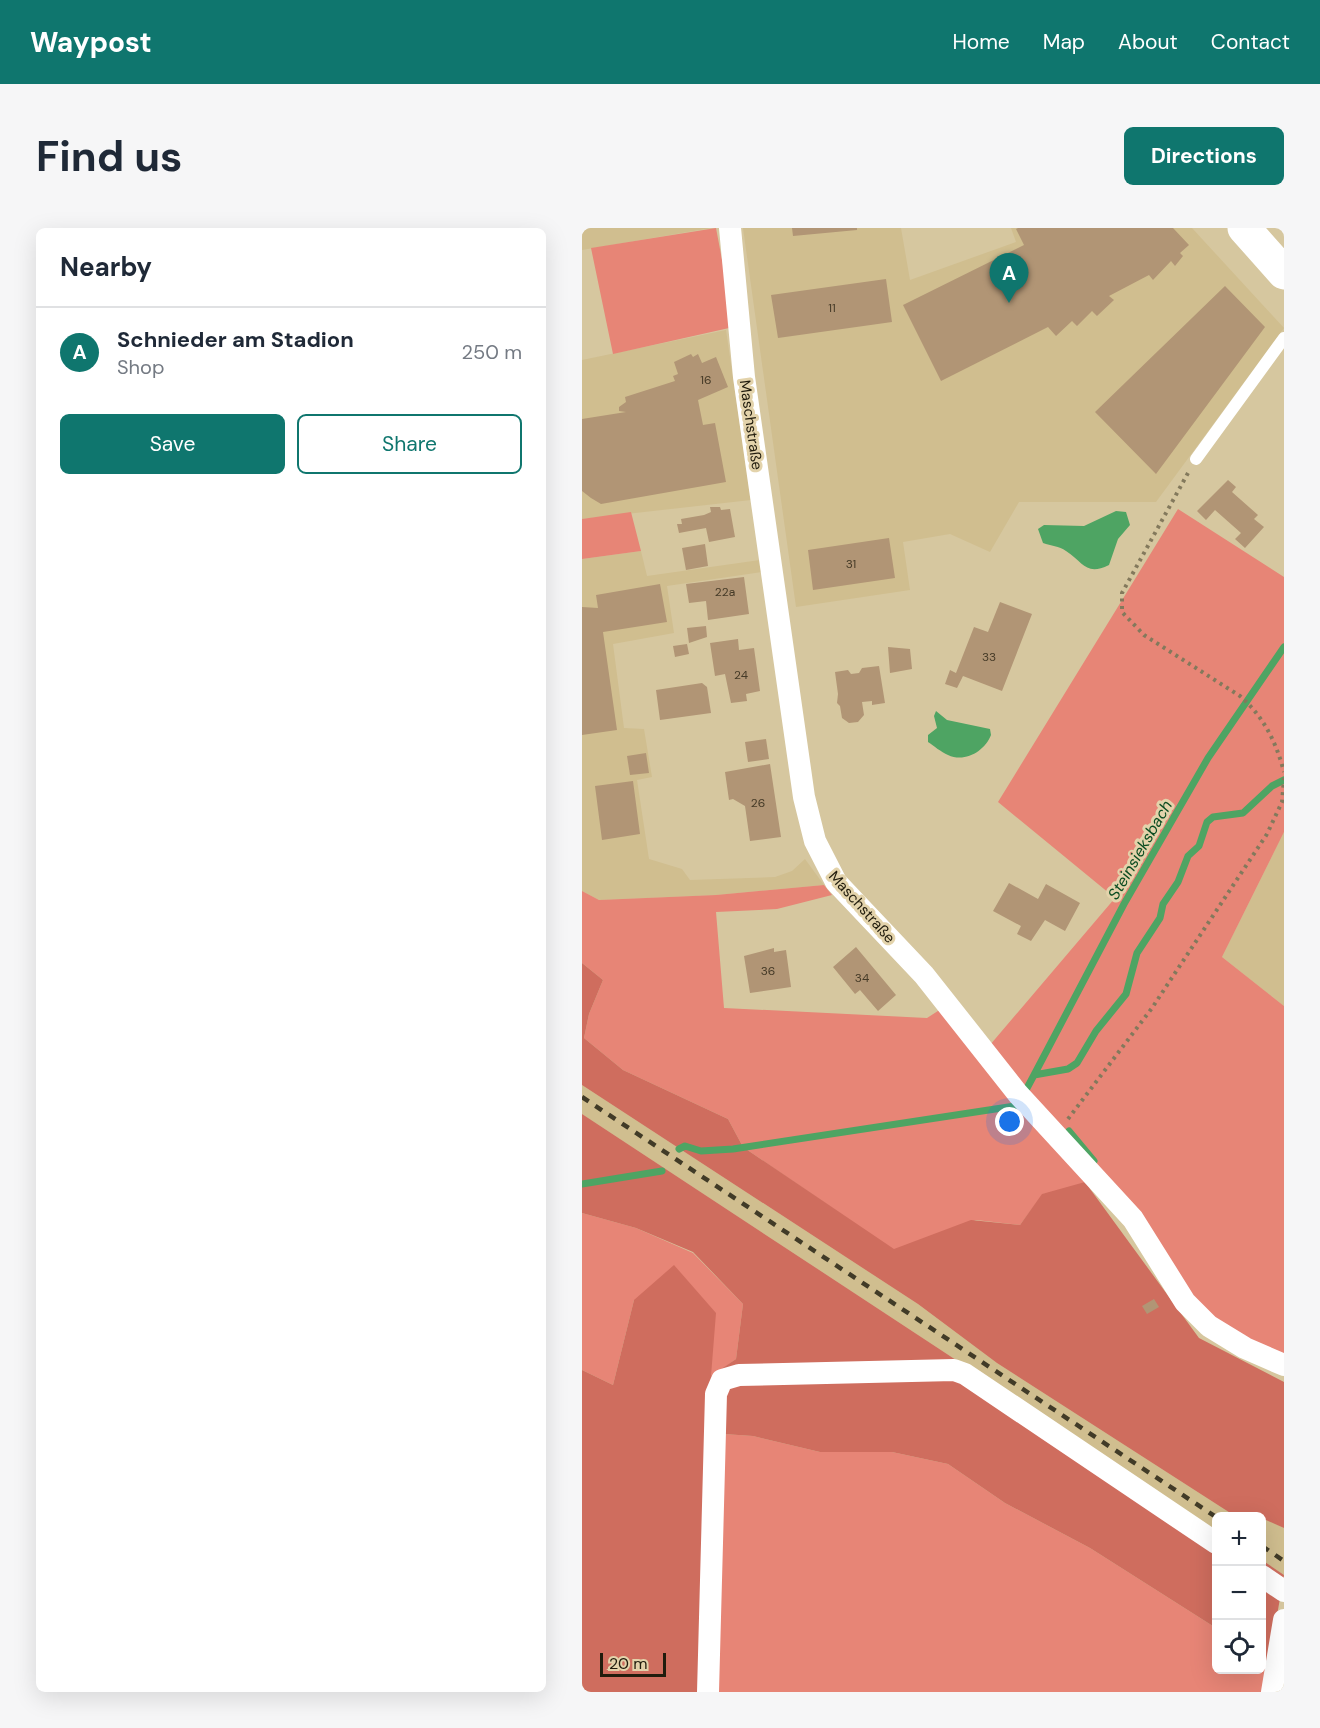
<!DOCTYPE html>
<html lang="en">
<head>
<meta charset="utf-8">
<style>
	body { margin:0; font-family:"DM Sans",sans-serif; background:#f6f6f7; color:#1f2937 }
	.controls { position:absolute; right:18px; bottom:18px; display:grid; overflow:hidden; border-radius:9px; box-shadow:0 6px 24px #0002 }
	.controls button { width:54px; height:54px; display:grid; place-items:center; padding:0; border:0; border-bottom:2px solid #e0e1e3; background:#fff; color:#1f2937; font:30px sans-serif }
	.scale { position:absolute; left:18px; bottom:15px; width:66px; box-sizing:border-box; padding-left:6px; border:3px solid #211c0d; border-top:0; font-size:16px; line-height:21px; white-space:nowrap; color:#211c0d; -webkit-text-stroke:4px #e3d3ab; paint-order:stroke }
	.you { position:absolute; left:428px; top:894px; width:21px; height:21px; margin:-15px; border:4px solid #fff; border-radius:50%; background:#1a73e8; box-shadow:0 0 0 9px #1a73e833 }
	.badge { display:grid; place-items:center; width:39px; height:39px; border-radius:50%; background:#0f766e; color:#fff; font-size:20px; font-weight:700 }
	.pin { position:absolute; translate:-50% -50px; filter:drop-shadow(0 2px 3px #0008) }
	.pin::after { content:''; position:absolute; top:32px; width:21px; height:18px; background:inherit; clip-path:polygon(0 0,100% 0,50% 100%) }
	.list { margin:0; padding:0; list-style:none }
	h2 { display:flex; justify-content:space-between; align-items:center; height:78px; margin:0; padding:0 24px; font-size:26px }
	h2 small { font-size:20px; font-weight:400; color:#747a83 }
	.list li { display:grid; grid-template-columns:39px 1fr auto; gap:18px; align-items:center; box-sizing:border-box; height:90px; padding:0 24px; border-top:2px solid #e0e1e3 }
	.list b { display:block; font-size:22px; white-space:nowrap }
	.list p { margin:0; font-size:20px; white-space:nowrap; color:#747a83 }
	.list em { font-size:20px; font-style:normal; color:#747a83 }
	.actions { display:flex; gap:12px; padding:18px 24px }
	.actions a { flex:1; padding:14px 0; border:2px solid #0f766e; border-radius:9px; text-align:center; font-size:21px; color:#0f766e }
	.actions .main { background:#0f766e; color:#fff }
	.icon { flex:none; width:33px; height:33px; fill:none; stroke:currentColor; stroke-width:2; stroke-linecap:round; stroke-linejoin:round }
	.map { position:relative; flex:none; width:702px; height:1464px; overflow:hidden; border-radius:9px }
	header { display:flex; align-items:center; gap:36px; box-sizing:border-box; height:84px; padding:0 30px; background:#0f766e; color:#fff }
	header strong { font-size:28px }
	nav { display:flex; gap:33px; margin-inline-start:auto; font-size:21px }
	.intro { display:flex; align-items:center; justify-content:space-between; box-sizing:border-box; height:144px; padding:0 36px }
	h1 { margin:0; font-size:42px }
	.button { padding:15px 27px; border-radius:9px; background:#0f766e; color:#fff; font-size:21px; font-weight:700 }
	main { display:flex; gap:36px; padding:0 36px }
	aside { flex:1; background:#fff; border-radius:9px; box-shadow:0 6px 24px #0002 }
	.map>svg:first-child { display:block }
</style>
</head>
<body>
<header>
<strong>Waypost</strong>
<nav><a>Home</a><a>Map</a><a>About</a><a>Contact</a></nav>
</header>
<div class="intro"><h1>Find us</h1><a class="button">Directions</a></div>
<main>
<aside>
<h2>Nearby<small></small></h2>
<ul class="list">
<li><span class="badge">A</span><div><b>Schnieder am Stadion</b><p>Shop</p></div><em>250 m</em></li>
</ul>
<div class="actions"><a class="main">Save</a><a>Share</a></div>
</aside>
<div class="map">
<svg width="702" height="1464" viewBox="0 0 702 1464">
	<rect width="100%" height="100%" fill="#d6c79f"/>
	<!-- built -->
	<path fill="#d0be8f" d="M0 0H129L0 22Z
		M161 0H319L328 52 434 14 429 0H610L702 100 574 274H437L408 324 368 306 321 314 328 362 214 379Z
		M144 102 169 272 0 291V132Z
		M59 323 65 348 178 332 180 344 85 358 92 405 31 416 42 500 62 501 70 549 55 552 67 631 100 641 108 652 193 649 210 643 223 631 242 657 134 667 17 672 0 663V331Z
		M702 604V778L640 729Z
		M0 857 336 1076 415 1135 653 1288H634V1303L0 886Z
		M684 1291 702 1300V1347L680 1332V1297Z"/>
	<!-- green -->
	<path fill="#e78576" d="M134 0 144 53 147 100 31 126 9 20Z
		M596 281 702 349V604L640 729 702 778V1130L655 1107 613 1076 527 957 461 966 438 997 394 992 312 1022 161 919 146 891 41 842 2 810 7 786 21 752 0 735V663L17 672 134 667 242 657 250 667 195 681 134 684 142 780 345 790 359 781 402 824 533 670 416 574Z
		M49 284 59 323 0 331V291Z
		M0 985 54 1000 111 1025 161 1076 154 1131 129 1149 52 1072 31 1157 0 1142Z
		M127 1205 171 1208 238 1224H310L366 1236 423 1275 508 1320 634 1400V1442H680V1429L687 1434 682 1464H119Z"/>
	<!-- forest -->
	<path fill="#cf6d5e" d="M0 735 21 752 7 786 2 810 41 842 146 891 161 919 312 1021 389 992 438 997 460 966 503 954 617 1110 702 1154V1300L684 1292 680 1297V1288H653L415 1135 336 1076 0 857Z
		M0 886 634 1303V1400L508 1320 423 1275 366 1236 310 1224H238L171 1208 127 1205 119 1464H0V1142L31 1157 52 1072 92 1037 134 1085 129 1148 154 1131 161 1076 111 1024 54 1000 0 985Z
		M680 1332 702 1347 687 1434 680 1429Z"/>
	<!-- water -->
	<path fill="#4ea463" d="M534 283 544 284 548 297 536 311 527 337C504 348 502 335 484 323 477 318 469 318 461 315L456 301 462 297 502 298Z
		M354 483 365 492 408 501 409 507C403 523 383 535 366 527 359 524 352 518 346 514V507L355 500 352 488Z"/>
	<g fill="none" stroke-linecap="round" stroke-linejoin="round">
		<!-- stream -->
		<path stroke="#4ea463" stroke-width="7" d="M452 847 542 676 626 530 702 419
			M444 862 452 847 486 841 495 835 514 803 544 766 555 725 578 690 581 676 596 654 606 628 617 618 625 594 631 589 661 585 690 558 702 552
			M487 903 512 933
			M97 921 103 918 119 923 151 921 433 878
			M0 956 80 943"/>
	</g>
	<!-- building -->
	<path fill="#b19575" d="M210 0H275V2L211 8Z
		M436 0H591L607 17 598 25 601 28 593 38 589 33 571 52 567 47 527 68 532 72 515 88 510 83 495 98 490 93 474 108 466 99 359 153 321 77 442 17 434 1Z
		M304 51 310 94 196 110 189 67Z
		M643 58 683 99 574 246 513 184Z
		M109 126 111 129 116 126 120 135 134 129 146 159 116 172 121 197 133 195 144 254 19 276 9 270 0 263V191L44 184 37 183V179L44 174 43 169 93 153 91 148 96 146 92 134Z
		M646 252 654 259 650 264 676 287 672 291 682 299 663 320 653 311 659 305 633 282 624 292 615 283Z
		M128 279H138L139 282 148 281 153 309 127 314 124 300 97 305 95 296H100L99 291 122 287 129 284Z
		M307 310 313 350 231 362 226 322Z
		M123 316 126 338 104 342 100 320Z
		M162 349 167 386 126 392 124 373 107 375 104 356Z
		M78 356 85 394 21 404 35 502 0 507V379L16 380 14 367Z
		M418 374 450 386 420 463 381 448 375 460 363 456 368 442 374 445 392 399 406 404Z
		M124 398 125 409 107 415 105 400Z
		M156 411 157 422 172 420 178 463 164 466 165 473 149 475 143 446 133 448 128 415Z
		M105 416 107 426 93 429 91 418Z
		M306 419 328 421 330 441 308 445Z
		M297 438 303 475 290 477V473L280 474 282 487 276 494 267 495 260 490 258 478 255 475 256 466 253 444 266 442 269 446 277 445 280 440Z
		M120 455 125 459 129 485 78 492 74 462Z
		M184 511 187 531 166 534 163 514Z
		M64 525 67 545 48 547 45 528Z
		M188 536 199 609 168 613 163 578 151 571 147 572 143 544Z
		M51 553 58 606 20 612 13 558Z
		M427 655 456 671 464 656 498 675 483 703 463 692 449 713 435 706 439 698 411 683Z
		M274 719 314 767 296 783 278 762 273 766 251 739Z
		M192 720V724L204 722 209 759 168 765 162 728Z
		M572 1071 577 1079 565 1086 560 1078Z"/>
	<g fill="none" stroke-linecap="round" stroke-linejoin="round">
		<!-- path -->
		<path stroke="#83795c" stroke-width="4" stroke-dasharray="3 4.5" stroke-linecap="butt" d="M606 245 540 365V384L562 407 658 468C682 489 694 514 702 544
			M486 891 570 780 685 606 700 574 702 550"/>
		<!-- service -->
		<path stroke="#fff" stroke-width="12" d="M614 231 702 110"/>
		<!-- minor -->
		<path stroke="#fff" stroke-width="22" d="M148 0 162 149 222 569 233 613 254 654 342 747 436 866 551 991 603 1074 627 1098 663 1120 702 1137
			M680 1348 702 1363
			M126 1464 134 1166 140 1152 157 1147 372 1142 383 1146 634 1315
			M690 1464 702 1392"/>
		<!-- secondary -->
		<path stroke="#fff" stroke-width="33" d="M662 0 702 45"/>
		<!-- rail -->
		<path stroke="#413b27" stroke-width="4.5" stroke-dasharray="8 8" stroke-linecap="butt" d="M0 869 634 1289
			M680 1318 702 1333"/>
	</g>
	<g text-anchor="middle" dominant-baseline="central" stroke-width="6" stroke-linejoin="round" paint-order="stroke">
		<!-- number labels -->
		<g font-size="12" fill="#453a27">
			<text x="250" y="80">11</text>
			<text x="124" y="152">16</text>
			<text x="269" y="336">31</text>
			<text x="143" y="364">22a</text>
			<text x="407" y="429">33</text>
			<text x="159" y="447">24</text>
			<text x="176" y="575">26</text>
			<text x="186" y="743">36</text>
			<text x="280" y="750">34</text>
		</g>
		<!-- street labels -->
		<g font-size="15" fill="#211c0d" stroke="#e3d3ab">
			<text transform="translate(169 197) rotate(82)">Maschstraße</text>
			<text transform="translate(280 679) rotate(48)">Maschstraße</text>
		</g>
		<!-- water labels -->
		<g font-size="16" font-style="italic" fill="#0b4c21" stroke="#e3d3ab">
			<text transform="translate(558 622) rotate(-60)">Steinsieksbach</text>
		</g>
	</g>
</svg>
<div class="controls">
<button>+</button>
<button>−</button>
<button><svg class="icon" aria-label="locate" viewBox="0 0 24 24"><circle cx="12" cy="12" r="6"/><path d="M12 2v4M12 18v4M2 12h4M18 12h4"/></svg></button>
</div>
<div class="scale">20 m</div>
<div class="you"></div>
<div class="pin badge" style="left:427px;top:75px">A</div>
</div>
</main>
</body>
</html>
